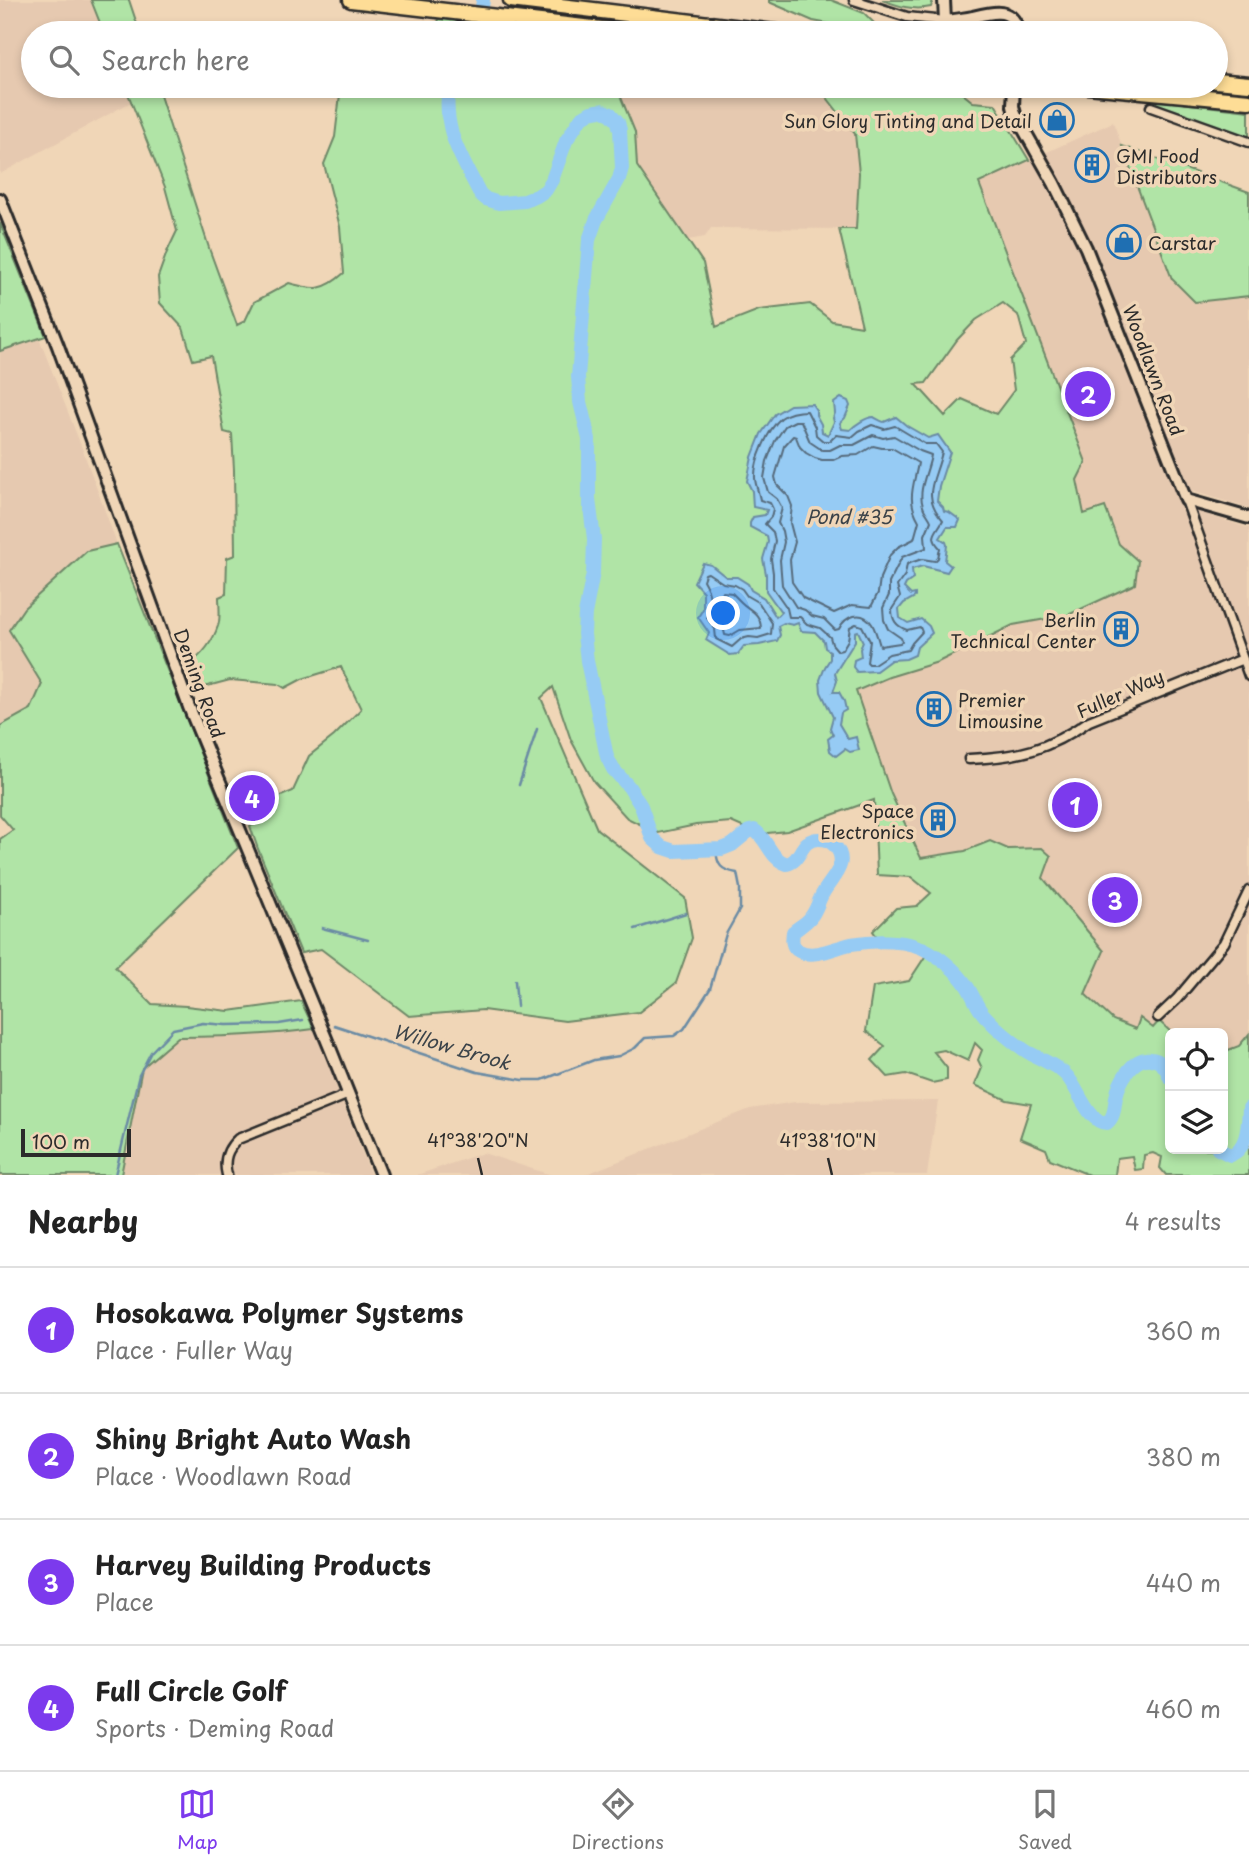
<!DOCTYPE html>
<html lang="en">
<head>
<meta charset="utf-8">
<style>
	body { margin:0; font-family:"Playpen Sans",sans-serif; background:#f6f6f6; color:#222 }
	.controls { position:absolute; right:21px; bottom:21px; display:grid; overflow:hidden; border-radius:10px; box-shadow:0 4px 10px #0003 }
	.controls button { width:63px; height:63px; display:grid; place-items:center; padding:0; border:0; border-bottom:2px solid #e0e0e0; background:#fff; color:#222; font:35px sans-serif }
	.scale { position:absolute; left:21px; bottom:18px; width:110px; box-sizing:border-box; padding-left:7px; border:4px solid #2b2b2b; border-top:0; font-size:19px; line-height:24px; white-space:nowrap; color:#2b2b2b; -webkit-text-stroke:5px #f0d6b7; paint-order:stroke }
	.you { position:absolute; left:724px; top:614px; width:24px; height:24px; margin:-18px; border:5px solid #fff; border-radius:50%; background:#1a73e8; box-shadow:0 0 0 10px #1a73e833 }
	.badge { display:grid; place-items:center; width:46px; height:46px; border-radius:50%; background:#7c3aed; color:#fff; font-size:23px; font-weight:700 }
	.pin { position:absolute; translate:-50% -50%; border:4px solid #fff; box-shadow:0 2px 7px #0006 }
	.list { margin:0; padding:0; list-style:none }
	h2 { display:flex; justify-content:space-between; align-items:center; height:91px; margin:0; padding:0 28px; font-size:30px }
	h2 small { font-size:23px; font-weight:400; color:#767676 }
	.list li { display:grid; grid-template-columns:46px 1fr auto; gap:21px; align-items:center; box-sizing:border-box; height:126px; padding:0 28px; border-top:2px solid #e0e0e0 }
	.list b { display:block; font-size:26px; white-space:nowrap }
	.list p { margin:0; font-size:23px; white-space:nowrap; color:#767676 }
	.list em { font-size:23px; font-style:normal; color:#767676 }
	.icon { flex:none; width:38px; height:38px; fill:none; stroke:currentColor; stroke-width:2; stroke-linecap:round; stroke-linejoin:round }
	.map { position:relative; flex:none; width:1249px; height:1175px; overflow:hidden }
	.search { position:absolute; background:#fff; box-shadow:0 4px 10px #0003; left:21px; right:21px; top:21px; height:77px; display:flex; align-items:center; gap:18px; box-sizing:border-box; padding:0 24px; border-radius:38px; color:#767676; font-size:26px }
	.sheet { height:595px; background:#fff }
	nav { display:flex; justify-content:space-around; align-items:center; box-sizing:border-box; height:98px; border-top:2px solid #e0e0e0; background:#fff; font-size:19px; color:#767676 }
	nav a { display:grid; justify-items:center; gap:4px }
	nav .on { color:#7c3aed }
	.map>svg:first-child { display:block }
</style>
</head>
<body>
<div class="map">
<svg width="1249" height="1175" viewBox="0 0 1249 1175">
	<rect width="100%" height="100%" fill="#f0d6b7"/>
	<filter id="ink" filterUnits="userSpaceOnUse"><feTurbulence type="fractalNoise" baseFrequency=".0143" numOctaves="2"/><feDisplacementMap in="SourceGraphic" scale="14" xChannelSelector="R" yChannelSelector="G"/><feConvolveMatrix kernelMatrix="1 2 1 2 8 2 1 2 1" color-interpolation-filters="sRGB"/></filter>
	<g filter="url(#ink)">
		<!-- built -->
		<path fill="#e6c9b0" d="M0 0H91L104 33H33V86H125L131 102 0 174Z
			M617 86H813L820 90 855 134 859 173 856 229 711 228 705 237 688 240 637 166 635 132Z
			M1113 122 1172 279 1196 302 1249 296V508L1191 491 1211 516 1249 528V1033L1239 1046 1223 1052V1033H1172L1159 1022 1153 1028 1140 1019 1136 1029 1113 1020 1085 994 1104 951 1043 878 1051 856 1042 848 1008 849 990 841 965 851 921 858 891 794 856 690 889 677 938 662 1013 625 1068 615 1138 561 1119 544 1105 508 1084 515 1077 480 1086 462 979 183Z
			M39 338 82 448 117 544 87 551 24 608 9 630 42 684 31 709 0 726V351Z
			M314 1029 371 1175H121L142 1068 178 1037 210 1038 271 1034Z
			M938 1101 927 1175H584L750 1109 795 1102Z
			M483 1153 551 1175H417Z"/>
		<!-- green -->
		<path fill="#b0e4a6" stroke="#6e8868" stroke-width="2" fill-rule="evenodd" d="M91 0H129L140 33H104Z
			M769 0H831L864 13 877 26H840L813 21 769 2Z
			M882 0H933L931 7C913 11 899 6 882 0Z
			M441 14 487 22 486 33H434Z
			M125 86H157L210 251 237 325 245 321 254 302 289 283C315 290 323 292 344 273L340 227 324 164 335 137 341 86 384 92 389 86H588L618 90 635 132 637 166 703 263 716 327 759 310 810 304 832 321 862 326 839 229H856L859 173 855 134 821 90 813 86H953L973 102 995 104 1029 160 979 183 1086 462 1077 480 1084 514 1105 507 1119 544 1138 561 1135 584 1068 615 1013 625 938 662 889 677 856 691 891 794 921 858 965 851 990 841 1008 849 1042 848 1051 856 1043 878 1104 951 1085 994 1113 1020 1136 1029 1140 1018 1153 1028 1159 1021 1172 1033H1170V1149H1223V1052L1239 1046 1249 1034V1175H1166L1160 1168 1162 1157 1153 1153 1144 1155 1143 1169 1135 1170 1132 1156 1117 1158 1115 1175H1089L1050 1159 1046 1149 1020 1138 1031 1104 1007 1100 975 1085 982 1068 978 1060 982 1050 975 1043 968 1061 944 1050 934 1052 947 1068V1080L932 1083 906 1074 888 1077 872 1060 885 1046 866 1031 873 987 909 981 930 949 880 941 873 931 896 908 917 906 931 893 911 877 877 875 874 800 787 831 758 834 731 822 696 825 658 833 627 818 594 782 571 740 553 687 541 698 597 829 685 898 692 938 676 983 639 1012 565 1021 483 1010 409 1016 321 949 301 953 258 849 250 826 267 819 274 799 293 791 309 756 334 736 361 709 341 667 302 679 285 688 278 684 230 680 196 689 188 671 190 663C202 656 213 641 218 626 221 618 219 606 219 597L226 594 227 558 235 555 234 470 232 434 224 432 211 356 193 360 183 328 160 303 158 277 167 252 177 231 165 187ZM1003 303 1018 315 1026 344 1010 360 1014 390 996 414 962 399 945 416 916 384 926 383 957 340 976 320Z
			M1155 100 1249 111V138L1155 106Z
			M1122 146 1249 192V296L1195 302 1172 279Z
			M0 223 46 336 0 351Z
			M117 544 238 848 115 967 152 1004 186 1006 229 1011 301 1001 314 1029C269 1035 224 1037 178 1037L142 1068 121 1175H0V839L13 830 0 815V726L31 709 42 684 9 630 24 608 87 551Z"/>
		<!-- water -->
		<path fill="#96cbf4" stroke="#6b8ba4" stroke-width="2" d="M841 398 848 401 850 406 845 418 840 423 842 429 850 430C855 425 866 417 874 417 875 418 883 422 884 422L896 417 907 426 928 438 938 435 950 452 939 486 937 501 943 507 944 511 949 512 960 520 957 527H947L940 538 946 542 947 545 945 561 951 566 947 572 923 566 912 569 913 579 906 584 904 588 911 595 915 594V597L904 603 899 609 900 618 908 623 921 619 929 626 932 633 917 647 915 655 906 659 891 660 876 671 857 672 853 667 854 660 861 657 860 649 863 642 858 631 855 632V641L835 673 837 681 833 692H839L844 701 846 710 841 713 839 724 848 739 856 737 859 750 850 752 845 749 836 756 830 751 828 739 833 735 830 728 833 717 821 692 820 680 825 667 830 659V651L825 648 824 641 815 632 801 631 798 623 793 625 784 623 778 626 780 635 777 641 759 645 744 646 738 654 730 655 706 640 709 633 698 617 703 609V592L694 582 703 563 711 565 726 577H737L748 584 751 590 764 598 776 617 781 612 766 591V574L763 559 768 542 767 536 750 527V523L753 517 765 515 767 510 753 507 752 491 747 481 752 457 761 434 775 414 790 405 812 404 816 410V415L821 424 822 432 828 435 834 422 833 418 835 413 834 403Z"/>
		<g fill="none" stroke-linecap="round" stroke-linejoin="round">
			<!-- shore -->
			<path stroke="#566b7b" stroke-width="2" d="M807 411 815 427 816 435 823 441H830L836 435 852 437 859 431 872 425 884 429 895 426 925 444H936L942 452C936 480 920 495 943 520 937 532 928 536 940 548L938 558 935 561 922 559 907 564 905 575 897 586 900 597 892 609C892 620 896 626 907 630L920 627 922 632 912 643 908 650 889 654 874 664H869L867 662 870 641 862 626 856 624 850 627 848 640 842 650 838 651 832 644 830 637 820 628 807 624 800 617H789L787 608 773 588V573L771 559 775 541 773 532 765 524 771 517 773 509 770 503 760 500C759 493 755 484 755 478 754 462 768 429 781 418 789 412 798 411 807 411Z
				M795 421H801L810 442 822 450H830L840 445H854L873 435 883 438 894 436 920 451 931 455C929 470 917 490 923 506 924 511 929 516 931 521L925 535 926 548 902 557 889 583V595L883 608 884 620 888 629 901 638 902 641 900 643 880 646C878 639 876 631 872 624 862 609 845 616 839 629L835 630 824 619 812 616 805 610 796 607 782 585 780 560 784 542 782 531 778 523 782 508 777 499 768 492 764 478 767 461 775 441 785 426Z
				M793 436 796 437 800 447 806 453 815 458 822 460H833L842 456 858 455 873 446 882 448H892L918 463C914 486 906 499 919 521L914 539 898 547 890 555 880 578 878 593 871 607 852 605 834 613 803 598 792 582 790 560 795 542 790 523 792 506 788 496 777 485 775 477 784 446Z
				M708 573 723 583 735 585 742 589 747 596 759 603 772 623 771 634 758 638 749 637 741 639 732 647 716 639 715 629 707 618C713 603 710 592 703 580L705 574Z
				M723 592 732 593C735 596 738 599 741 602 750 611 760 612 761 628L740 630 730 636 725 635 723 626 717 618 718 595Z"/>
			<!-- stream -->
			<path stroke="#6b8ba4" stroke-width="2.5" d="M519 785 537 729
				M322 928 368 940
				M635 929 686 913
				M515 981 517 1006
				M334 1025 477 1072 523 1080H542L594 1060 619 1056 635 1048 645 1038 674 1036 684 1029 710 989 726 934 740 909V888L737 873C721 870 717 866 716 849
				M115 1175 139 1075 151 1052 173 1029 203 1023 226 1025 279 1024 303 1020"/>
			<!-- river -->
			<path stroke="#96cbf4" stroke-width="14" d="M475 33 480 21 483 0
				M449 86C442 130 461 156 480 194L486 199 499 203 525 201 537 196 546 190 552 180 566 141 581 118 591 112 601 110 611 114 618 122 620 130 622 168 619 179 596 220 589 240 578 377 580 402 589 439V499L594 539 593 573 585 614 584 634 587 661 607 757 613 769 629 787 641 806 652 838 662 847 674 851 722 849 732 845 749 831 754 830C768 839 770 859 787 864 803 860 799 839 819 839 825 839 830 841 834 845 851 863 832 877 823 893 818 901 817 910 810 918 806 923 799 927 793 932 792 939 791 947 799 951 814 959 836 947 851 944 875 940 909 939 930 952 946 961 963 977 971 993 976 1002 978 1009 985 1016 997 1029 1011 1041 1026 1051 1039 1059 1057 1065 1067 1076 1078 1088 1089 1124 1107 1123 1115 1116 1114 1107 1116 1097 1119 1082 1133 1056 1151 1059 1162 1060 1167 1069 1170 1078
				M1218 1149 1230 1155C1248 1149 1248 1124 1249 1108"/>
			<!-- street casing -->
			<g stroke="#2b2b2b" stroke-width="13">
				<path id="street" d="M854 0 907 17 945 21
					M1151 107 1249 142
					M1186 500 1249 676
					M969 759C1019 757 1048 750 1089 721L1243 659
					M1158 1017 1177 999 1224 943 1249 891
					M227 1175C223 1160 227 1149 238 1139L349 1094"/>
			</g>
			<!-- secondary casing -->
			<g stroke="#2b2b2b" stroke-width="16">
				<path id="secondary" d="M944 0 945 21C954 20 964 19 973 17 993 12 1014 6 1018 33
					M1014 86 1013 106 1015 114 1054 183 1086 248 1186 500 1249 518
					M0 199 58 346 189 707 330 1048 381 1175"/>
			</g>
			<!-- highway casing -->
			<g stroke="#2b2b2b" stroke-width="19">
				<path id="highway" d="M351 0 636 33
					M511 0 783 33
					M1216 81 1249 84
					M1088 86 1249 101"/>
			</g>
			<!-- street -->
			<use href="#street" stroke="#f0d6b7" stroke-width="8"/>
			<!-- secondary -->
			<use href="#secondary" stroke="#f0d6b7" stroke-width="10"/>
			<!-- highway -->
			<use href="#highway" stroke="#fedd96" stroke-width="14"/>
		</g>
	</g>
	<!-- ticks -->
	<path fill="none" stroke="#2b2b2b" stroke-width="2.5" d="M478 1158 482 1175M828 1158 832 1175"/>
	<!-- icons -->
	<defs>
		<g id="shop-ring" transform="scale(1.75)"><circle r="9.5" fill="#f0d6b7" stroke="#1f6fb2" stroke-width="1.5"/><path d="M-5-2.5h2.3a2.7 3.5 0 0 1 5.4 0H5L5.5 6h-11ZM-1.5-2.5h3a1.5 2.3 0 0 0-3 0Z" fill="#1f6fb2"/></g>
		<g id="building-ring" transform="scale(1.75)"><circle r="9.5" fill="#f0d6b7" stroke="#1f6fb2" stroke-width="1.5"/><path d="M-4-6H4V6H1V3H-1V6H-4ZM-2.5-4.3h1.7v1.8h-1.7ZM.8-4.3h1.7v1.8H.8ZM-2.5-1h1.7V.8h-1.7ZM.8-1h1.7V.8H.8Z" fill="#1f6fb2"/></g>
	</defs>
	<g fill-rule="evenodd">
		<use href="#shop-ring" x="1057" y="120"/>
		<use href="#building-ring" x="1092" y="165"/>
		<use href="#shop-ring" x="1124" y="242"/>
		<use href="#building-ring" x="1121" y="629"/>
		<use href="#building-ring" x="934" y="709"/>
		<use href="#building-ring" x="938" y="820"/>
	</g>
	<g text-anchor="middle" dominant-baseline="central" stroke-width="7" stroke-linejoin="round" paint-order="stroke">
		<!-- poi labels -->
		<g font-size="18" fill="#2b2b2b" stroke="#f0d6b7" text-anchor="end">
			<text x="1032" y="120">Sun Glory Tinting and Detail</text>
			<text x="1116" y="155" text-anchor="start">GMI Food<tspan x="1116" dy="21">Distributors</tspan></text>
			<text x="1148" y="242" text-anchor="start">Carstar</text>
			<text x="1096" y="619">Berlin<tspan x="1096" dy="21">Technical Center</tspan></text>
			<text x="958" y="699" text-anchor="start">Premier<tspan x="958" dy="21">Limousine</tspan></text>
			<text x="914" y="810">Space<tspan x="914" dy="21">Electronics</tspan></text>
		</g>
		<!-- street labels -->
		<g font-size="18" fill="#2b2b2b" stroke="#f0d6b7">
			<text transform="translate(1154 370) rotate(69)">Woodlawn Road</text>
			<text transform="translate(200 683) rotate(70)">Deming Road</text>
			<text transform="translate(1120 693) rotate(-24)">Fuller Way</text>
		</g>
		<!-- water labels -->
		<g font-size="19" font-style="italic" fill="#3b4349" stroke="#f0d6b7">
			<text x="849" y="516">Pond #35</text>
			<text transform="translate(452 1046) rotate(16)">Willow Brook</text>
		</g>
	</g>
	<g font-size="18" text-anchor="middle" fill="#2b2b2b" stroke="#f0d6b7" stroke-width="7" stroke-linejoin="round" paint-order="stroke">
		<text x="478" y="1147">41°38'20"N</text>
		<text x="828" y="1147">41°38'10"N</text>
	</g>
</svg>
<div class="controls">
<button><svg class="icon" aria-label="locate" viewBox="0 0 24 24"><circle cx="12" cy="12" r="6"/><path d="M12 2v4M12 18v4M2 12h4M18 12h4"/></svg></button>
<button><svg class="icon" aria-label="layers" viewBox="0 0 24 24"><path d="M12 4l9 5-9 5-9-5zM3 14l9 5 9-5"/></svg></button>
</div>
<div class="scale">100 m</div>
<div class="you"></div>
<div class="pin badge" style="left:1075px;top:805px">1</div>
<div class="pin badge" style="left:1088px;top:394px">2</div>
<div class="pin badge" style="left:1115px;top:900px">3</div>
<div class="pin badge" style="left:252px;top:798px">4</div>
<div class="search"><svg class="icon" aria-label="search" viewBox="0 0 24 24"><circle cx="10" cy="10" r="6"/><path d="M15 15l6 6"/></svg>Search here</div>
</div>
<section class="sheet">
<h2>Nearby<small>4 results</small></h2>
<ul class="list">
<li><span class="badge">1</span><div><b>Hosokawa Polymer Systems</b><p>Place · Fuller Way</p></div><em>360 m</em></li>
<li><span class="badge">2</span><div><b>Shiny Bright Auto Wash</b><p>Place · Woodlawn Road</p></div><em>380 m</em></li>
<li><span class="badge">3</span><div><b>Harvey Building Products</b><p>Place</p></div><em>440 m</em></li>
<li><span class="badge">4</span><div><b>Full Circle Golf</b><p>Sports · Deming Road</p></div><em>460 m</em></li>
</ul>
</section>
<nav>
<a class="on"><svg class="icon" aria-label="map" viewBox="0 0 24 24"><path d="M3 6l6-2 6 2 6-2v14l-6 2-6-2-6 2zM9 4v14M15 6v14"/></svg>Map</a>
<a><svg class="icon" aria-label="directions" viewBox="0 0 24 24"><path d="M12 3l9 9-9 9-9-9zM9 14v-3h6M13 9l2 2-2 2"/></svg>Directions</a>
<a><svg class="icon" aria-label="saved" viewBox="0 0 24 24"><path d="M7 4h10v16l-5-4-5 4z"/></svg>Saved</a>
</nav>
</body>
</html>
